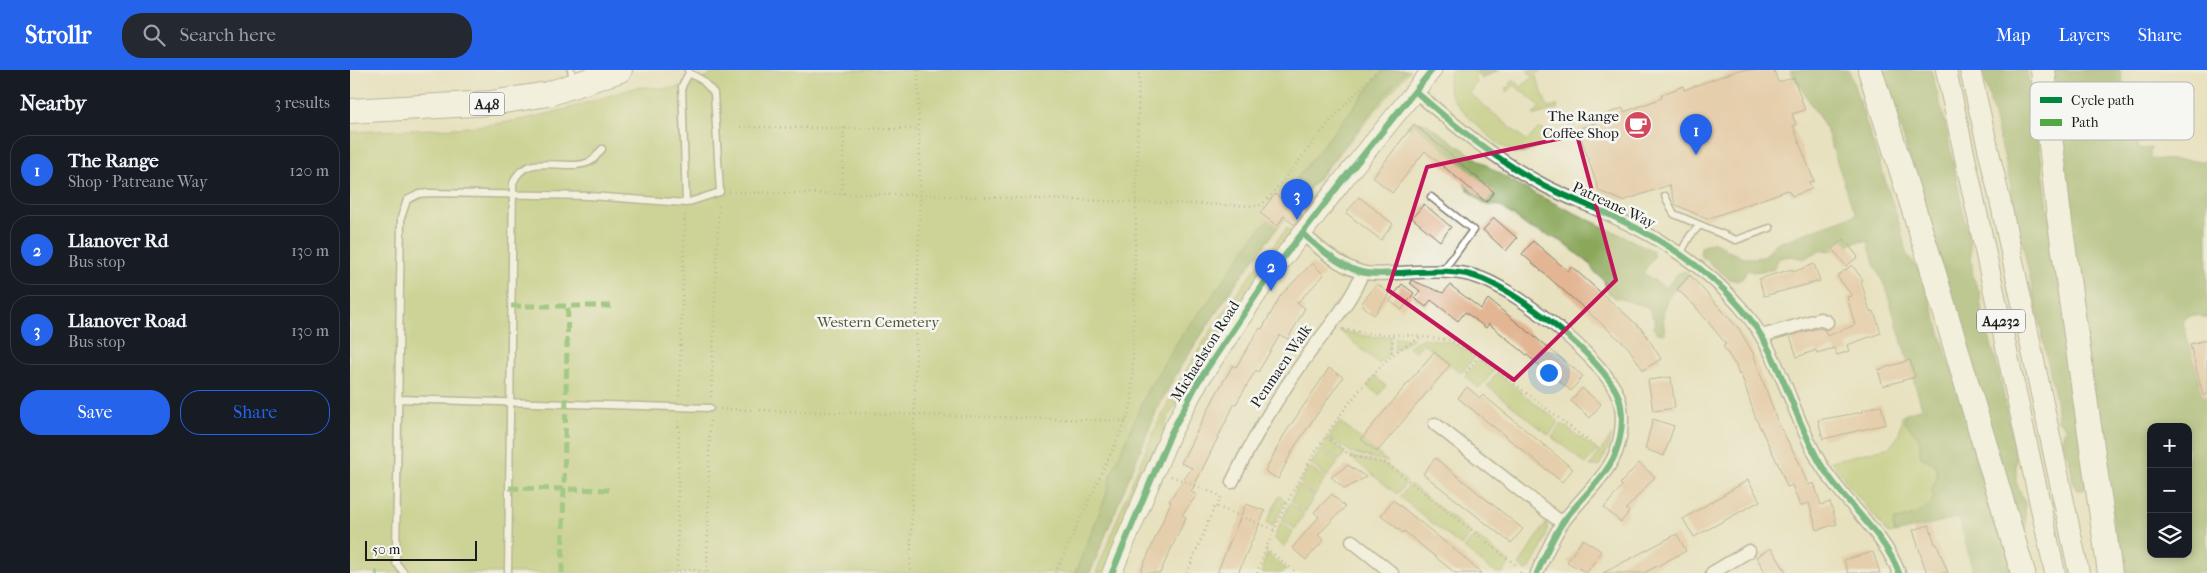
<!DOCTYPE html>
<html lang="en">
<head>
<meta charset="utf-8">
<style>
	body { margin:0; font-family:"IM FELL French Canon",serif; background:#242831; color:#f1f3f6 }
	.controls { position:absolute; right:15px; bottom:15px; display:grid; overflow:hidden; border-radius:10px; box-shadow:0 2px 8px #0003 }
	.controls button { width:45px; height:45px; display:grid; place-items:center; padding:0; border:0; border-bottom:1px solid #363941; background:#171b24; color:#f1f3f6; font:25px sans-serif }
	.scale { position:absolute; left:15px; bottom:12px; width:112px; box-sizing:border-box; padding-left:5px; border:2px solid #1c1c1c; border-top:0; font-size:14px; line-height:18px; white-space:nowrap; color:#1c1c1c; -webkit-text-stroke:4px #f6f6f2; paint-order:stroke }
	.you { position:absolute; left:1198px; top:302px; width:18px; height:18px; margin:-12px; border:4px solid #fff; border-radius:50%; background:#1a73e8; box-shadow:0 0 0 8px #1a73e833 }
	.badge { display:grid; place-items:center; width:32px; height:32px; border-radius:50%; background:#2563eb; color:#fff; font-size:16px; font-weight:700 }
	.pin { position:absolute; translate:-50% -41px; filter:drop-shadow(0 1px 2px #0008) }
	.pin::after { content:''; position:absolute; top:26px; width:18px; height:15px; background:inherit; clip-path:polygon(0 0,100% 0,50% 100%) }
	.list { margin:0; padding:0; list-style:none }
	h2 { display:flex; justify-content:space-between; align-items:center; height:65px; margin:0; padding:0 20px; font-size:21px }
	h2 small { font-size:16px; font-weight:400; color:#9ea1a6 }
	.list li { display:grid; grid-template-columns:32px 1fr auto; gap:15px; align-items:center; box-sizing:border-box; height:70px; margin:0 10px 10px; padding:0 10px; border:1px solid #363941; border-radius:20px }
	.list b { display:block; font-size:19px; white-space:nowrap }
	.list p { margin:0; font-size:16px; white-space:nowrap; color:#9ea1a6 }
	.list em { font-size:16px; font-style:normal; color:#9ea1a6 }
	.actions { display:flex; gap:10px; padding:15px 20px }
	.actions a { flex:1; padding:11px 0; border:1px solid #2563eb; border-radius:20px; text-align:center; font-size:18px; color:#2563eb }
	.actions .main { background:#2563eb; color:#fff }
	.icon { flex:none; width:28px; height:28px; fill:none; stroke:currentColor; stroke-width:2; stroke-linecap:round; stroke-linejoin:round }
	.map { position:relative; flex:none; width:1857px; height:503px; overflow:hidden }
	header { display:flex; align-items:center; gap:30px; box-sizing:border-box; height:70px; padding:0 25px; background:#2563eb; color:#fff }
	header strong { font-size:24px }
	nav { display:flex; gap:28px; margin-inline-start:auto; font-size:18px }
	.search { width:350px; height:45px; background:#242831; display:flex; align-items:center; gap:12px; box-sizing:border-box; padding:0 18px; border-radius:20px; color:#9ea1a6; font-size:19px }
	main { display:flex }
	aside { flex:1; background:#171b24 }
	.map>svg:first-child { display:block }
</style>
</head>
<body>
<header>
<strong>Strollr</strong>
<div class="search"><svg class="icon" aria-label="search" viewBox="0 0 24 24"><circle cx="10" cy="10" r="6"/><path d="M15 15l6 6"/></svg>Search here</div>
<nav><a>Map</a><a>Layers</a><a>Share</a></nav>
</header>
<main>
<aside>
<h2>Nearby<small>3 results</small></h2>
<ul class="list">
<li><span class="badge">1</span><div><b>The Range</b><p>Shop · Patreane Way</p></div><em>120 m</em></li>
<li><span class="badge">2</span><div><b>Llanover Rd</b><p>Bus stop</p></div><em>130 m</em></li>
<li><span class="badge">3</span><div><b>Llanover Road</b><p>Bus stop</p></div><em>130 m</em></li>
</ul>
<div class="actions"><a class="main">Save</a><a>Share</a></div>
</aside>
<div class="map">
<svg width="1857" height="503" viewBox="0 0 1857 503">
	<rect width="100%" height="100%" fill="#f6f6f2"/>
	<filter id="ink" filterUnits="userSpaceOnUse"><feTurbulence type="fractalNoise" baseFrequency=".02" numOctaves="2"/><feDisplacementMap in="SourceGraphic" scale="10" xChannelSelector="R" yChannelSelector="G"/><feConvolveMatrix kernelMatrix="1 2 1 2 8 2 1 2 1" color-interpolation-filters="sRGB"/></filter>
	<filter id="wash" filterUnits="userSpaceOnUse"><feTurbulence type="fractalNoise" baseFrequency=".0096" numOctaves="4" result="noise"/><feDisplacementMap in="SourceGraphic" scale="20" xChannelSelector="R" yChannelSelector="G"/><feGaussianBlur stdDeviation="1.12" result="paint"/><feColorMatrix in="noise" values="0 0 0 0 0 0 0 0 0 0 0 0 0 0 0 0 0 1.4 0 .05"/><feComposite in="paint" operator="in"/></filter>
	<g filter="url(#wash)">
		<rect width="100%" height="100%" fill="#e8e1bf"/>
		<!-- green -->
		<path fill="#adc165" stroke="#646e40" d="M366 0H1060L934 149 881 220 831 296 808 337 740 503H0V62C58 59 118 61 174 49 211 42 248 29 284 18 297 15 310 20 323 18 337 16 357 10 366 0Z
			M1102 0H1128V4L1124 8 1127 12 1119 23 1177 71 1188 59 1195 60 1197 66C1192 74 1177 86 1165 83 1150 79 1105 37 1100 23 1097 15 1099 7 1102 0Z
			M1177 0H1193L1185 4 1198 38 1208 35 1207 39 1185 45H1183L1190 36 1164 15 1157 23 1156 21V18L1164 10 1171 17 1183 7Z
			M995 87 996 88 956 144 951 139Z
			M937 158 942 162 899 218 820 344 754 503H746C767 450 787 396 812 345 844 279 892 215 937 158Z
			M989 260 1014 266 1041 267 1039 284 1029 294Z
			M1045 267 1063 268 1044 281Z
			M1072 268 1101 272 1126 286 1111 303 1073 273 1065 282 1059 276Z
			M1129 289 1144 301 1129 318 1115 306Z
			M1147 303 1209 352 1199 365 1137 316Z
			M1025 306 1036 316 1029 325 1017 316Z
			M1562 341 1609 447 1539 464 1504 422 1481 391 1540 377 1549 365 1552 346Z
			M990 352 1038 392 1002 383 979 367Z
			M1212 354 1247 380 1236 394 1202 367Z
			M1262 365 1258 379 1249 396H1240Z
			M978 369 995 383 989 391 972 377Z
			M971 379 988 393 977 407 961 394Z
			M999 386 1036 395 1057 412 1047 424Z
			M959 397 975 409 965 425 950 413Z
			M1060 414 1121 463 1111 476 1050 427Z
			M948 415 964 426 955 442 941 431Z
			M929 426 936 430 923 456 916 454Z
			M940 433 954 444 945 459 932 450Z
			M931 452 943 462 934 477 924 468Z
			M1196 453C1202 464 1186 487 1180 498L1176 501 1169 495Z
			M1125 465 1160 493 1153 503H1145L1114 478Z
			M917 483 936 499 932 503H911Z"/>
		<!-- forest -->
		<path fill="#8aa75a" stroke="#53623b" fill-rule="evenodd" d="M1033 0H1056L934 149 881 220 831 296 808 337 740 503H725L756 426 761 405 798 319 833 263 858 232 906 163 924 144 942 114Z
			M1128 0H1149L1132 9 1128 4Z
			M1440 0H1499L1551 159 1556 183 1573 207 1664 503H1623L1609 447 1545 463 1543 456 1545 450C1561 447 1576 443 1584 428L1581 419C1588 410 1589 403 1584 393L1572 388C1568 381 1571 378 1570 371 1568 363 1558 358 1554 351L1556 343 1572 338 1536 219 1524 194 1518 171 1505 172 1492 180 1470 181 1453 189 1442 186 1429 188 1423 200 1403 202 1397 200 1393 208 1387 211 1379 209 1350 185 1351 177 1363 172 1370 174 1378 181 1397 188 1414 187 1425 174 1507 144 1502 136 1476 59Z
			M1533 0H1581L1595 52 1620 175 1623 207 1630 223 1631 236 1650 307 1659 351 1666 388V412L1675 433 1676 462H1672Z
			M1632 0H1677L1680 20 1684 24 1686 52 1737 413 1734 420H1727L1723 414 1720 392 1712 372 1715 356 1708 351 1706 331 1654 86Z
			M1704 0H1770L1789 79 1801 78 1800 89 1855 91 1857 86V249L1848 245 1838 246 1833 252 1850 313H1852L1857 334V503H1771L1731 241ZM1801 357H1838V484H1801Z
			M1064 52H1074L1142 99 1181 122 1302 180 1304 187 1293 203 1316 218 1327 204 1335 201 1339 205C1317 229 1310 229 1315 264L1308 263 1303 258 1305 252 1300 241 1296 237 1264 227 1258 223 1253 209 1244 202 1240 194 1211 171 1178 157 1150 136 1136 135 1118 120 1107 100 1063 63 1057 56Z"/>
		<g id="blocks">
			<!-- building -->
			<path fill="#e3b593" d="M1389 0H1424L1428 12 1444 8 1455 40 1442 44 1446 55 1443 56 1464 111 1459 112 1462 119 1442 126 1438 120 1357 149 1326 135 1319 115 1273 131 1249 121 1228 59 1253 50 1251 46 1273 38 1274 42 1312 28 1311 25 1333 16 1334 20Z
				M1064 54 1144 122 1136 132 1075 81 1042 123 1023 107Z
				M925 124 952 145 944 155 934 146 927 156 910 143Z
				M1009 127 1043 154 1031 170 996 143Z
				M1074 134 1101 157 1090 171 1062 148Z
				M1144 148 1167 168 1156 181 1133 160Z
				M1494 169 1508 187 1496 196 1482 178Z
				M1183 171 1218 201 1222 197 1293 260 1311 289 1293 300 1278 277 1172 184Z
				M962 193 974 205 947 233 955 238 938 269 930 265 908 302 906 300 886 334 885 333 841 422 847 425 832 445 836 447 810 503H790L821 432 819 431 842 398 831 393 865 326 883 295 886 297 910 258 912 259 931 225Z
				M1464 194 1470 211 1414 226 1409 209 1442 199 1443 202Z
				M1502 195 1513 210 1511 211 1520 242 1524 241 1531 263 1497 275 1499 281 1487 285 1484 278 1467 283 1466 280 1447 287 1440 266 1469 258 1475 260 1477 266 1505 255 1497 227 1502 226 1487 206Z
				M1340 205 1389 259 1403 283 1428 353 1449 392 1458 415 1464 413 1471 435 1480 432 1487 454 1467 460 1459 433 1450 436 1442 415 1437 417 1430 398 1406 349 1391 304 1389 305 1386 296 1373 276 1376 274 1345 236 1327 219Z
				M1061 210 1093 223 1100 215 1131 239 1138 229 1233 306 1221 321 1139 254 1136 258 1115 242 1108 251 1081 230 1076 237 1064 228 1070 221 1060 213Z
				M1027 214 1040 224 1024 245 1011 234Z
				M1052 214 1064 223 1052 240 1040 231Z
				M1857 270V325H1853L1840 274Z
				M1084 282 1100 295 1027 382 1011 369Z
				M1560 290 1565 307 1533 316 1528 300Z
				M979 298 993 307 945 376 928 409 915 401 934 365Z
				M1321 307 1325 338 1303 341 1298 310Z
				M1117 317 1130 328 1133 325 1223 399 1212 412 1108 328Z
				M1232 318 1251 334 1240 348 1221 331Z
				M1531 335 1536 354 1473 369 1468 350 1513 342V340Z
				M1303 349 1324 356 1314 386 1295 379Z
				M1085 388 1173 459 1161 473 1073 404Z
				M1289 393 1305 407 1276 439 1279 442 1271 452 1254 438 1272 416 1270 414Z
				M998 395 1016 407 995 419 981 407Z
				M1398 410 1410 431 1344 467 1333 449Z
				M982 424 995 437 968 465 974 470 956 490 942 478 969 447 964 442Z
				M1043 430 1111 485 1131 503H1105L1054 461 1053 463 1031 445Z
				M896 434 915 441 888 503H867Z
				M1579 455 1585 474H1587L1598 503H1577L1574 495 1563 460Z
				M1327 464 1336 481 1294 503H1253Z
				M1233 469 1251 481 1237 503 1217 492Z
				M1421 478 1437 503H1416L1406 487Z
				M1523 482 1530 503H1498L1494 490Z"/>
		</g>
	</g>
	<g filter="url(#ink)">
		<use href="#blocks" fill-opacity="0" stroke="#827e6e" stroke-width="1"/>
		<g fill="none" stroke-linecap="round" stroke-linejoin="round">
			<!-- lane casing -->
			<g stroke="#827e6e" stroke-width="9">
				<path id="lane" d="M221 0 224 12
					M1315 126 1324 144 1386 170 1420 158
					M1081 127 1123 160 1092 202
					M336 133 332 16 339 3 338 0
					M1330 184 1340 166 1350 155
					M48 329 360 338
					M54 503 46 493V485L51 148 57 130 69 124 79 123 240 126 336 133 370 122 364 23 352 10 339 3
					M158 503 163 113C176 79 218 104 241 91 246 88 248 83 252 79"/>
			</g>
			<!-- street casing -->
			<g stroke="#827e6e" stroke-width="15">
				<path id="street" d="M1065 21C1105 56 1147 91 1195 116 1218 128 1242 136 1264 147 1312 169 1358 199 1392 239 1431 284 1441 343 1470 393 1493 432 1533 461 1549 503
					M952 163C969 178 989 196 1011 202 1022 205 1034 204 1045 203 1072 202 1099 199 1124 206 1164 217 1255 289 1269 328 1274 344 1272 361 1268 376 1261 404 1229 429 1213 452 1202 468 1195 486 1187 503
					M1412 266 1470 249 1477 252
					M1085 354 1212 453
					M882 412C903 368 927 328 955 289 973 263 1002 232 1012 203
					M1002 471 1042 503
					M1362 503 1399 481"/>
			</g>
			<!-- secondary casing -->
			<g stroke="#827e6e" stroke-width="21">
				<path id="secondary" d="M762 503 821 363 848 312 917 209 993 110 1082 0"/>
			</g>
			<!-- primary casing -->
			<g stroke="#827e6e" stroke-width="22">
				<path id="primary" d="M1596 0 1705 503
					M1620 0 1650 130 1729 503"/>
			</g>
			<!-- highway casing -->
			<g stroke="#827e6e" stroke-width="26">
				<path id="highway" d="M1520 0 1581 194 1673 503
					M1693 0 1708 139 1760 503
					M0 41 141 33 198 24 270 0"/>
			</g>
			<!-- path -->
			<path stroke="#827e6e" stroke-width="2.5" stroke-dasharray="1 4" stroke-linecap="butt" d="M568 0 570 125 909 136 917 130 982 49 1027 0
				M390 57 569 59
				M379 122 570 125 560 503
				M492 124 494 58
				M993 259 1016 263 1069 266
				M1129 286 1250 380
				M1041 287 1043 265
				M329 326 335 142
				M361 327 369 133
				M370 339 776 351
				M976 367 1000 385 1036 393 1166 495
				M821 406 871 426 867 437
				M916 478 947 503
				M327 502 329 347
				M357 502 360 348
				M324 503 342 500 357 502
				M705 503 776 351 782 332 789 0
				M837 503 865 436 925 460
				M907 503C931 432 981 347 1034 293 1044 282 1058 274 1071 267L1100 270 1129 286 1114 305
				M1170 503 1172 500"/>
			<!-- lane -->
			<use href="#lane" stroke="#fff" stroke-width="6"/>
			<!-- street -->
			<use href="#street" stroke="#fff" stroke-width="12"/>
			<!-- secondary -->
			<use href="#secondary" stroke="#fff" stroke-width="19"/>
			<!-- primary -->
			<use href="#primary" stroke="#fff" stroke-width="20"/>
			<!-- highway -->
			<use href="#highway" stroke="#fff" stroke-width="24"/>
			<!-- quiet -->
			<path stroke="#52a943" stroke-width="5" stroke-dasharray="10 5" stroke-linecap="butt" d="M161 236H265
				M159 418 263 420
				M25 503H28
				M212 503 218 234"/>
			<!-- cycleway casing -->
			<g stroke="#f6f6f2" stroke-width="9">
				<path id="cycleway" d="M1065 21C1105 56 1147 91 1195 116 1218 128 1242 136 1264 147 1312 169 1358 199 1392 239 1431 284 1441 343 1470 393 1493 432 1533 461 1549 503
					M952 163C969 178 989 196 1011 202 1022 205 1034 204 1045 203 1072 202 1099 199 1124 206 1164 217 1255 289 1269 328 1274 344 1272 361 1268 376 1261 404 1229 429 1213 452 1202 468 1195 486 1187 503
					M762 503 821 363 848 312 917 209 993 110 1082 0"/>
			</g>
			<!-- cycleway -->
			<use href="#cycleway" stroke="#00873e" stroke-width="6"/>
		</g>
	</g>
	<!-- marked area -->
	<path d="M0 0H1857V503H0ZM1227 65 1266 210 1164 310 1038 220 1077 97Z" fill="#e8e1bf" fill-opacity=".55" fill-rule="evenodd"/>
	<path fill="none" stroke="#c2185b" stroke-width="4" stroke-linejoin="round" d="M1227 65 1266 210 1164 310 1038 220 1077 97Z"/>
	<!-- icons -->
	<defs>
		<g id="cafe-disc" transform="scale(1.4375)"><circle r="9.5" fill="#d1495b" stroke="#f6f6f2"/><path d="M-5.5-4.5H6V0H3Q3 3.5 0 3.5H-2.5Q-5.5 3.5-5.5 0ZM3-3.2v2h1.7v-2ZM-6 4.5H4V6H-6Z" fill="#fff"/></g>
	</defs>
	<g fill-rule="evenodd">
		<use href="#cafe-disc" x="1288" y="55"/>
	</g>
	<g text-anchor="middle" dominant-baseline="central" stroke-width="5" stroke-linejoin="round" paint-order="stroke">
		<!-- shield labels -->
		<g fill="#f6f6f2" stroke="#5d5d5c" stroke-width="1">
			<rect x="119.5" y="22.5" width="35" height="23" rx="4"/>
			<rect x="1627" y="239.5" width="48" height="23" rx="4"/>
		</g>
		<g font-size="14" font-weight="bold" fill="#1c1c1c">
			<text x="137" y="34">A48</text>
			<text x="1651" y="251">A4232</text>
		</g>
		<!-- poi labels -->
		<g font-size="15" fill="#1c1c1c" stroke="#f6f6f2" text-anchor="end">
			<text x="1269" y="46">The Range<tspan x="1269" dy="17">Coffee Shop</tspan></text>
		</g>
		<!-- street labels -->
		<g font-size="15" fill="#1c1c1c" stroke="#f6f6f2">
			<text transform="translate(1264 135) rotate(25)">Patreane Way</text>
			<text transform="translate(855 281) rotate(-58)">Michaelston Road</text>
			<text transform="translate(931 296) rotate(-56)">Penmaen Walk</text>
		</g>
		<!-- park labels -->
		<g font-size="15" fill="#4f5636" stroke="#f6f6f2">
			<text x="528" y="252">Western Cemetery</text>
		</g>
	</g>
	<!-- legend -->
	<rect x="1680" y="12" width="164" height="58" rx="8" fill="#f6f6f2" stroke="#b5b5b2" stroke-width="1"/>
	<rect x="1690" y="27" width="22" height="6" fill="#00873e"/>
	<rect x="1690" y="49" width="22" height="7" fill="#52a943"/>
	<g font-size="14" fill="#1c1c1c">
		<text x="1721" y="35">Cycle path</text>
		<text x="1721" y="57">Path</text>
	</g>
</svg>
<div class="controls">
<button>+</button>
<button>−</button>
<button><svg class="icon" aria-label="layers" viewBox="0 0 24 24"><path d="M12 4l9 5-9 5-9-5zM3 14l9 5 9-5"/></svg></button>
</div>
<div class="scale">50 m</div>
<div class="you"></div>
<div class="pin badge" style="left:1346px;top:85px">1</div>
<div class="pin badge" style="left:921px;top:221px">2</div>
<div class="pin badge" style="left:947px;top:150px">3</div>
</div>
</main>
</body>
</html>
